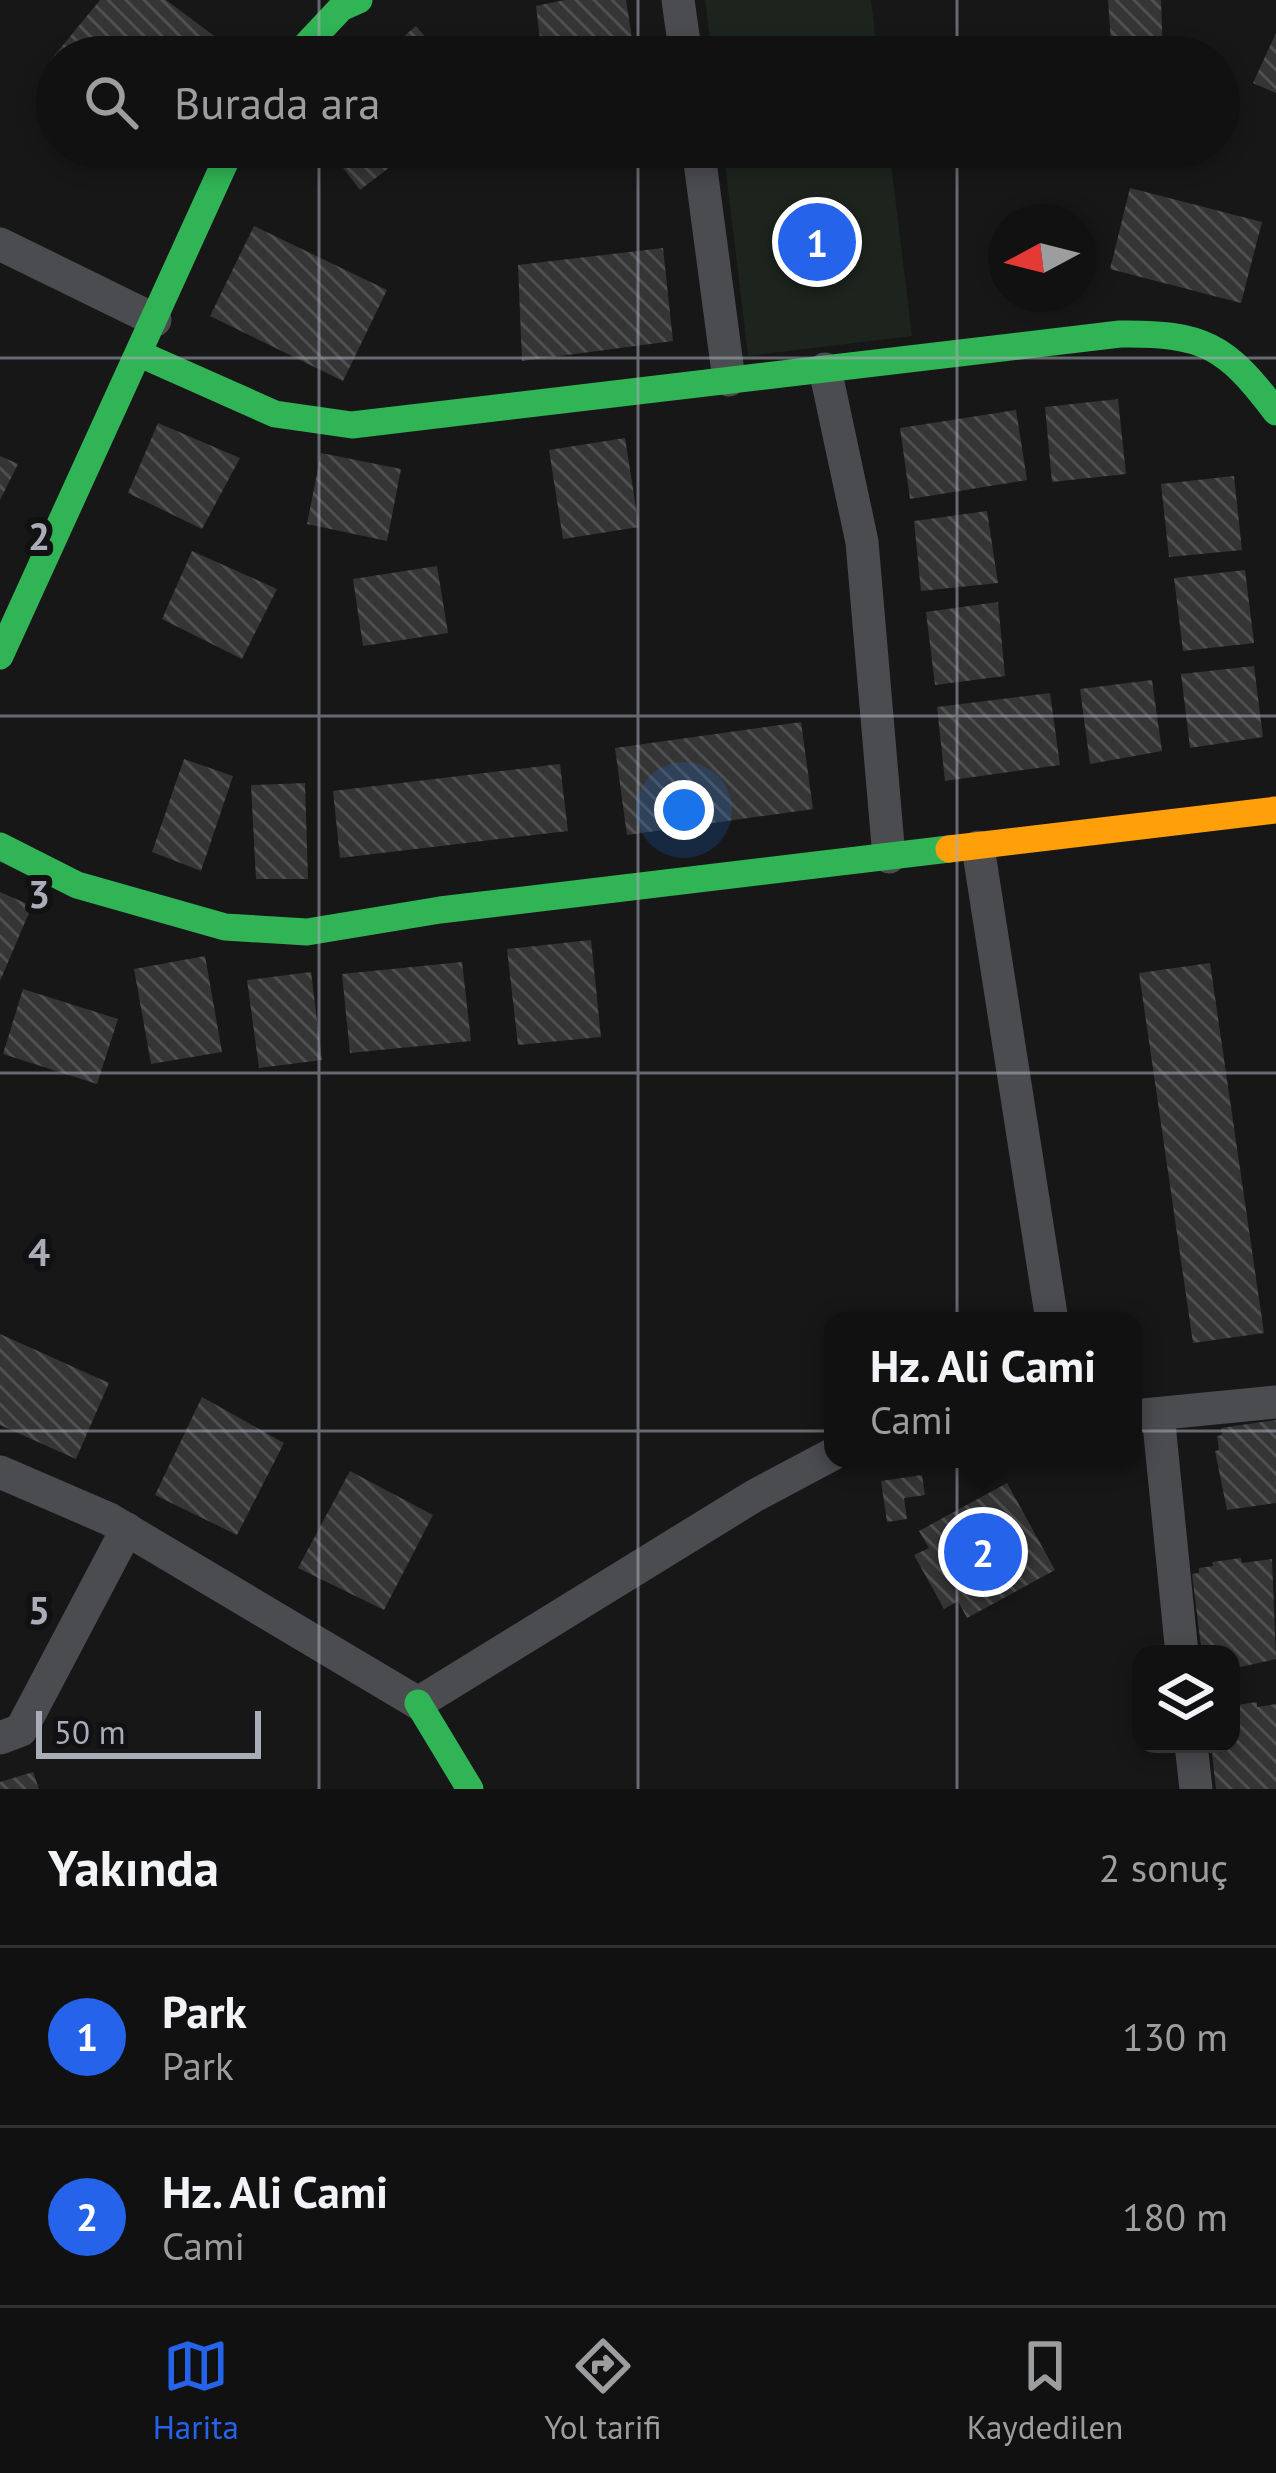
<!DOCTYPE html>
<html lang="tr">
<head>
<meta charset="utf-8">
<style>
	body { margin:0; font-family:"PT Sans",sans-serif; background:#1e1f1f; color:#f1f3f6 }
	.controls { position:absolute; right:36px; bottom:36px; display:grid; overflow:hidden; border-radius:24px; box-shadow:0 6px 18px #0003 }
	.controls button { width:108px; height:108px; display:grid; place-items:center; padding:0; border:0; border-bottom:3px solid #303131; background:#111; color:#f1f3f6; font:60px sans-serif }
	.compass { position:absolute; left:988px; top:204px; width:108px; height:108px; border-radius:50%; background:#111; box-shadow:0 6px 18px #0003; rotate:263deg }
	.scale { position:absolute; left:36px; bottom:30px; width:225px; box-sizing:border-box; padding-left:12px; border:6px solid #a8adb8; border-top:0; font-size:33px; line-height:42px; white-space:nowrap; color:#a8adb8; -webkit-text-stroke:9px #111113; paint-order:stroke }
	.you { position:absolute; left:684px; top:810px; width:42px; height:42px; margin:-30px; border:9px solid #fff; border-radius:50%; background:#1a73e8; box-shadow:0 0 0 18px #1a73e833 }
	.badge { display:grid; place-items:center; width:78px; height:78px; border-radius:50%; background:#2563eb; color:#fff; font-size:39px; font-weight:700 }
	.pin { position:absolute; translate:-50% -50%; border:6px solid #fff; box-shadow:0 3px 12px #0006 }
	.popup { position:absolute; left:824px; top:1312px; width:318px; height:156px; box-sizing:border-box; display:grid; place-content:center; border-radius:24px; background:#111; filter:drop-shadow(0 3px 9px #0005); font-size:39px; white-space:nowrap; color:#9c9d9f }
	.popup b { font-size:45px; color:#f1f3f6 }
	.popup::after { content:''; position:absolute; left:50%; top:100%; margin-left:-24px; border:24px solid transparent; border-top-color:#111 }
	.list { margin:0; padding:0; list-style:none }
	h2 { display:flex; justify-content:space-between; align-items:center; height:156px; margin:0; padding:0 48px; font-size:51px }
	h2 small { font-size:39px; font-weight:400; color:#9c9d9f }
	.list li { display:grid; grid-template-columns:78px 1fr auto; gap:36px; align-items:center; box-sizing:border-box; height:180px; padding:0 48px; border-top:3px solid #303131 }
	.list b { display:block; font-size:45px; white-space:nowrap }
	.list p { margin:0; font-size:39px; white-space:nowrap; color:#9c9d9f }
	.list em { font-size:39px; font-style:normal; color:#9c9d9f }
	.icon { flex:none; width:66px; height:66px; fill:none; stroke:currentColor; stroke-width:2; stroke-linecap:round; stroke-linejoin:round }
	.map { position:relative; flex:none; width:1276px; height:1789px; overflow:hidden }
	.search { position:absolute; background:#111; box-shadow:0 6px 18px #0003; left:36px; right:36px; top:36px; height:132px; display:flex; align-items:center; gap:30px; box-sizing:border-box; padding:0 42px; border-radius:66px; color:#9c9d9f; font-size:45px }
	.sheet { height:516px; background:#111 }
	nav { display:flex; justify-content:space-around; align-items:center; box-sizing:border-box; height:168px; border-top:3px solid #303131; background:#111; font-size:33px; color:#9c9d9f }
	nav a { display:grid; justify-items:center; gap:6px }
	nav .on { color:#2563eb }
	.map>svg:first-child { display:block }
</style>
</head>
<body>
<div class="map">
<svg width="1276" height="1789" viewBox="0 0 1276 1789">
	<defs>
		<pattern id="building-back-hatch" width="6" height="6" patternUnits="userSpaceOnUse" patternTransform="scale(3)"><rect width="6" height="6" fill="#353536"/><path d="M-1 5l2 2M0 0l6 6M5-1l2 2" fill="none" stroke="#4f5051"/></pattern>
	</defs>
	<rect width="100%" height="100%" fill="#171717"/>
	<!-- green -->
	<path fill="#1d241e" d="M705 0H871L878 57H712Z
		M723 147H889L912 336 748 356Z"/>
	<!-- building -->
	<path fill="url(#building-back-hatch)" d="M100 0H166L221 41 208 57H57V66L50 61Z
		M565 0H626L635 57H542L536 6Z
		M1108 0H1161L1163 57H1112Z
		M416 26 442 57H379Z
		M1276 33V93L1253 83Z
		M327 147H416L360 190Z
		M1130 188 1262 222 1241 303 1110 269Z
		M254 226 387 290 343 381 210 316Z
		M663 248 673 341 522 361 518 265Z
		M1118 399 1126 474 1052 482 1045 407Z
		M1016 410 1027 480 910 499 900 428Z
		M158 423 240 458 202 529 128 493Z
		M625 438 639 527 563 539 549 450Z
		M321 453 401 469 387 541 307 524Z
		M0 456 18 464 0 500Z
		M1234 476 1242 550 1169 557 1161 484Z
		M987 511 998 583 921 591 914 521Z
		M192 551 277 589 242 659 162 619Z
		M437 566 448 633 363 646 353 579Z
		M1245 570 1254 643 1183 651 1174 578Z
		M998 602 1005 676 935 685 926 612Z
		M1254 666 1263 737 1190 748 1181 674Z
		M1152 680 1162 751 1090 764 1080 689Z
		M1050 693 1060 765 945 781 937 707Z
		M801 722 813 809 627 835 615 748Z
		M184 759 233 776 201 871 152 852Z
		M560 764 568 831 340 858 333 791Z
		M305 783 308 879H256L251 785Z
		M0 892 32 906 0 981Z
		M591 940 601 1037 518 1045 507 949Z
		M205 956 222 1052 151 1064 134 969Z
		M462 962 471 1041 350 1053 342 974Z
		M1210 963 1264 1333 1193 1343 1139 973Z
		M311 972 322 1060 259 1068 247 980Z
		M23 989 118 1019 97 1084 3 1054Z
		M0 1334 109 1383 76 1459 0 1425Z
		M202 1397 284 1443 237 1535 155 1495Z
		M1276 1420V1503L1227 1510 1215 1451 1219 1450 1217 1436 1222 1435 1221 1428Z
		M350 1471 433 1515 384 1610 298 1568Z
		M922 1475 925 1495 904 1498 907 1519 887 1522 881 1481Z
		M1007 1483 1055 1570 967 1618 958 1601 944 1609 914 1555 929 1548 919 1531Z
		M1241 1558 1242 1563 1272 1559 1276 1659 1231 1669V1654H1202L1192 1574 1199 1573V1568L1213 1566 1212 1562Z
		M1257 1702V1707L1276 1704V1789H1216L1211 1744H1231V1706Z
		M33 1772 39 1789H0V1782Z"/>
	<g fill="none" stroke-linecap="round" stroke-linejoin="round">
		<!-- street -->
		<path stroke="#4b4c50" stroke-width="33" d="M678 0 686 57
			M698 147 729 380
			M0 244 155 320
			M825 369 862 542 889 857
			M978 847 1052 1321
			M1158 1414 1182 1654
			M1133 1416 1276 1402
			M0 1472 109 1519 418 1703 754 1496 833 1454
			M0 1738 21 1730 127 1529
			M1191 1744 1196 1789"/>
		<!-- fast -->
		<path stroke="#30b455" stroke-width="27" d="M295 57 341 8 359 0
			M140 354 275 414 352 425 1120 334C1203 333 1226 345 1276 412
			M0 656 232 147
			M0 846 77 885 225 927 307 932 440 910 949 849
			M418 1703 470 1789"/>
		<!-- slow -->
		<path stroke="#ff9f0a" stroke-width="27" d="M949 849 1276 810"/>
	</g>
	<!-- grid -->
	<path fill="none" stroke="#a8adb8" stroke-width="3" stroke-opacity="0.55" d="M319 0V57M638 0V57M957 0V57M319 147V1789M638 147V1789M957 147V1789M0 358H1276M0 716H1276M0 1073H1276M0 1431H1276"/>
	<g font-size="39" text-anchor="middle" font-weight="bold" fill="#a8adb8" stroke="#111113" stroke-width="12" stroke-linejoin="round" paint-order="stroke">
		<text x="39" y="550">2</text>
		<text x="39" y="908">3</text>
		<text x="39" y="1266">4</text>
		<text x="39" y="1624">5</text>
	</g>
</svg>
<div class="controls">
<button><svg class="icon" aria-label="layers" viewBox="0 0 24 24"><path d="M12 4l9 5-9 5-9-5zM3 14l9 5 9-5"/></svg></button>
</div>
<svg class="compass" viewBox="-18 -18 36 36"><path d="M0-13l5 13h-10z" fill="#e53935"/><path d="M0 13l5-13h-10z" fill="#9c9d9f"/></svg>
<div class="scale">50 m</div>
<div class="you"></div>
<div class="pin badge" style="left:817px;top:242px">1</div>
<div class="pin badge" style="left:983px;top:1552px">2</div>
<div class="popup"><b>Hz. Ali Cami</b>Cami</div>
<div class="search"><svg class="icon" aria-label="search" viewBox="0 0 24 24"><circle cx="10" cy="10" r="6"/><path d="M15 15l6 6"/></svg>Burada ara</div>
</div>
<section class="sheet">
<h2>Yakında<small>2 sonuç</small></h2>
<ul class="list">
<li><span class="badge">1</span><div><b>Park</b><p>Park</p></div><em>130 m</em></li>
<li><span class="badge">2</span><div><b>Hz. Ali Cami</b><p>Cami</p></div><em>180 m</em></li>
</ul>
</section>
<nav>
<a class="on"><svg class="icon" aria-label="map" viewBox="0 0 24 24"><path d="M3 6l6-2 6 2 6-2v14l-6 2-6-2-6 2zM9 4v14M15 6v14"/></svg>Harita</a>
<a><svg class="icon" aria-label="directions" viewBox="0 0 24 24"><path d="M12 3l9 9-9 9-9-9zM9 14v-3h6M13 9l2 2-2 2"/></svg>Yol tarifi</a>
<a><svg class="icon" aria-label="saved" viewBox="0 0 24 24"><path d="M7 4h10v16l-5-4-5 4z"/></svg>Kaydedilen</a>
</nav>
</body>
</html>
